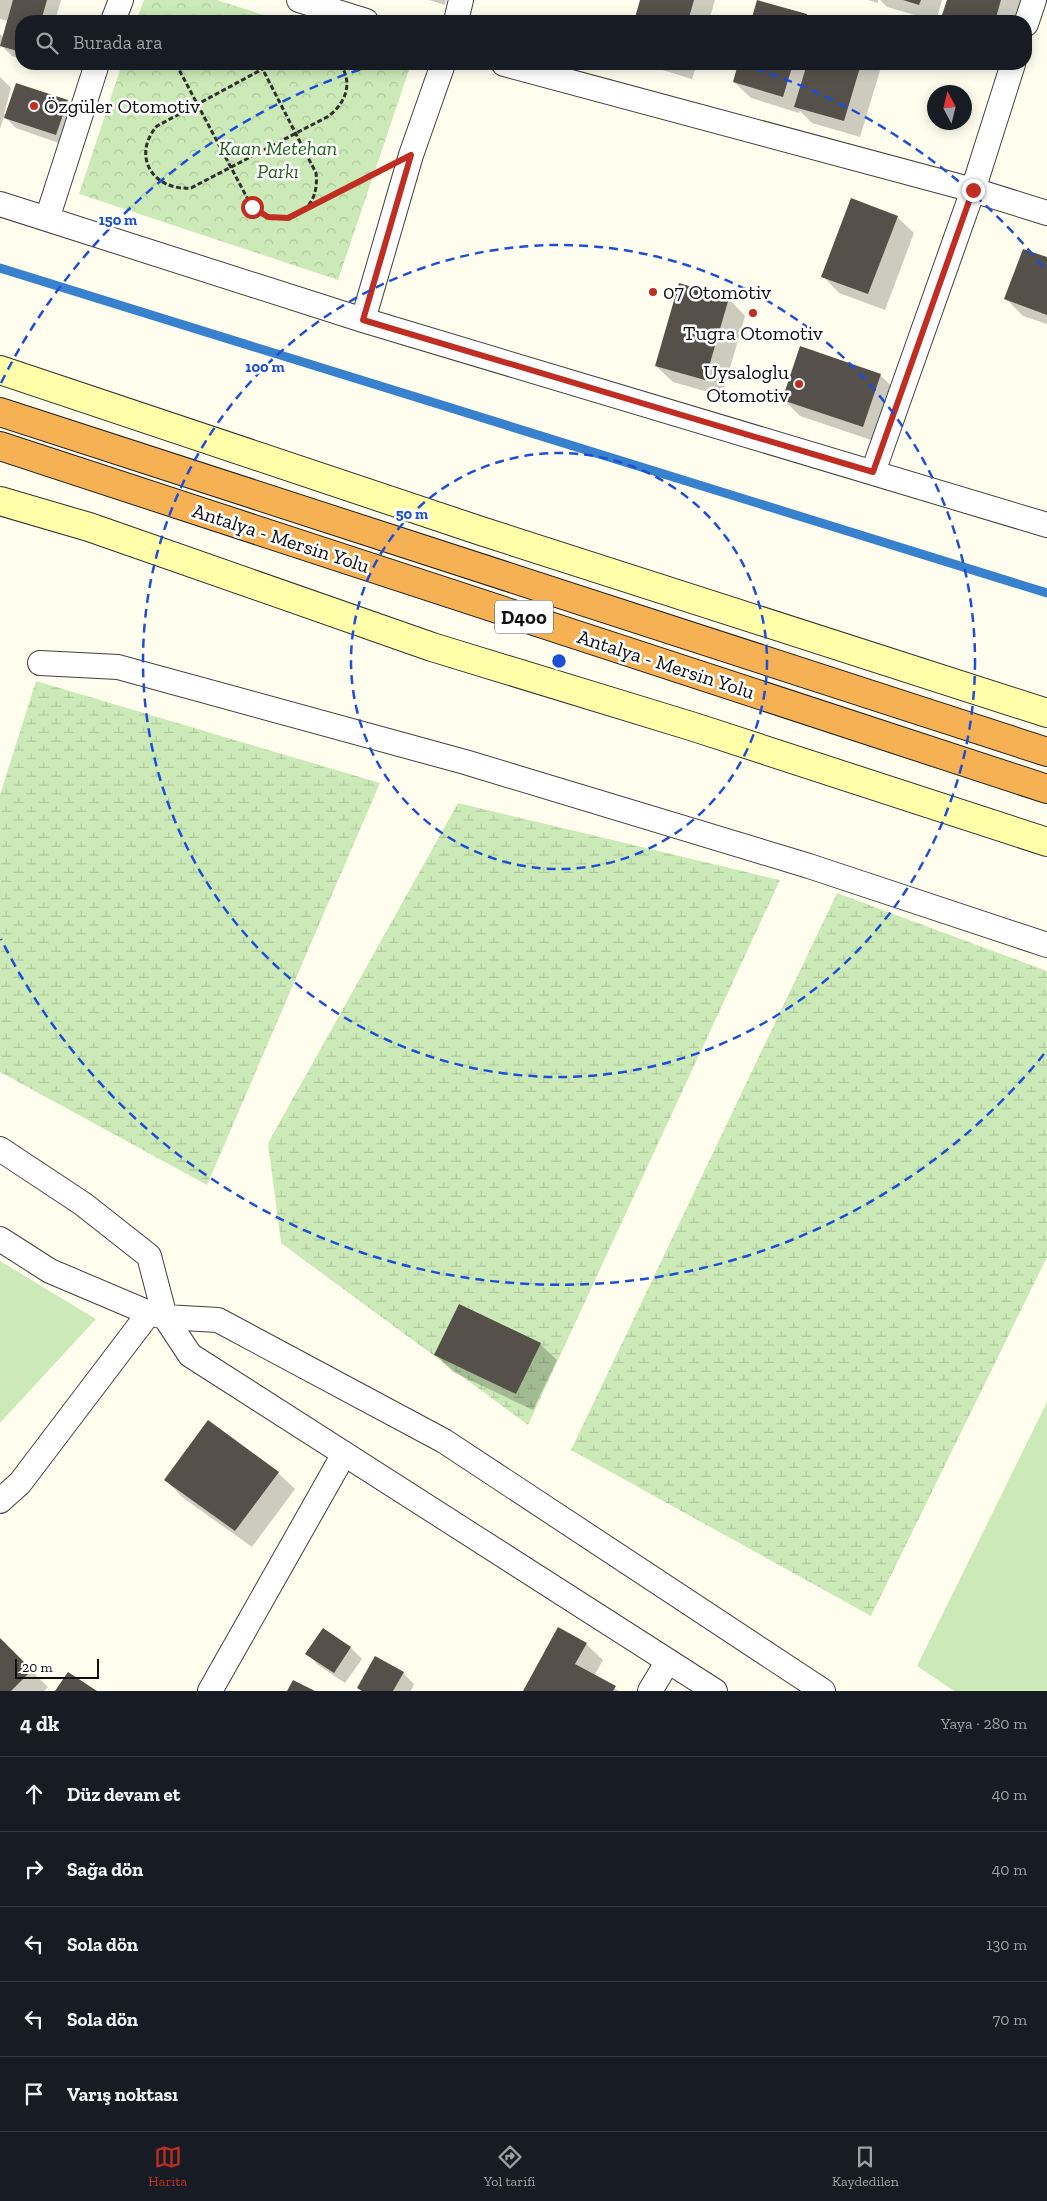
<!DOCTYPE html>
<html lang="tr">
<head>
<meta charset="utf-8">
<style>
	body { margin:0; font-family:"Zilla Slab",serif; background:#242831; color:#f1f3f6 }
	.compass { position:absolute; left:927px; top:85px; width:45px; height:45px; border-radius:50%; background:#171b24; box-shadow:0 2px 12px #0003; rotate:353deg }
	.scale { position:absolute; left:15px; bottom:12px; width:84px; box-sizing:border-box; padding-left:5px; border:2px solid #0e0e0e; border-top:0; font-size:14px; line-height:18px; white-space:nowrap; color:#0e0e0e; -webkit-text-stroke:4px #fff; paint-order:stroke }
	.stop { position:absolute; width:15px; height:15px; margin:-11px; border:4px solid #c02e23; border-radius:50%; background:#fff }
	.stop.end { background:#c02e23; border-color:#fff; box-shadow:0 1px 5px #0008 }
	.list { margin:0; padding:0; list-style:none }
	h2 { display:flex; justify-content:space-between; align-items:center; height:65px; margin:0; padding:0 20px; font-size:21px }
	h2 small { font-size:16px; font-weight:400; color:#9ea1a6 }
	.list li { display:grid; grid-template-columns:32px 1fr auto; gap:15px; align-items:center; box-sizing:border-box; height:75px; padding:0 20px; border-top:1px solid #363941 }
	.list b { display:block; font-size:19px; white-space:nowrap }
	.list em { font-size:16px; font-style:normal; color:#9ea1a6 }
	.icon { flex:none; width:28px; height:28px; fill:none; stroke:currentColor; stroke-width:2; stroke-linecap:round; stroke-linejoin:round }
	.map { position:relative; flex:none; width:1047px; height:1691px; overflow:hidden }
	.search { position:absolute; background:#171b24; box-shadow:0 2px 12px #0003; left:15px; right:15px; top:15px; height:55px; display:flex; align-items:center; gap:12px; box-sizing:border-box; padding:0 18px; border-radius:20px; color:#9ea1a6; font-size:19px }
	.sheet { height:440px; background:#171b24 }
	nav { display:flex; justify-content:space-around; align-items:center; box-sizing:border-box; height:70px; border-top:1px solid #363941; background:#171b24; font-size:14px; color:#9ea1a6 }
	nav a { display:grid; justify-items:center; gap:2px }
	nav .on { color:#c02e23 }
	.map>svg:first-child { display:block }
</style>
</head>
<body>
<div class="map">
<svg width="1047" height="1691" viewBox="0 0 1047 1691">
	<defs>
		<pattern id="wetland-marsh" width="20" height="14" patternUnits="userSpaceOnUse" patternTransform="scale(1.25)"><rect width="20" height="14" fill="#cceab7"/><path d="M1 5h8M5 5V1M11 12h8M15 12V8" fill="none" stroke="#aec89c"/></pattern>
		<pattern id="park-crowns" width="20" height="18" patternUnits="userSpaceOnUse" patternTransform="scale(1.25)"><rect width="20" height="18" fill="#cceab7"/><path d="M2 6a3 3 0 1 1 6 0M12 15a3 3 0 1 1 6 0" fill="none" stroke="#aec89c"/></pattern>
	</defs>
	<rect width="100%" height="100%" fill="#fffeee"/>
	<!-- grass -->
	<path fill="#cceab7" d="M0 1261 96 1319 0 1423Z
		M1047 1402V1691H954L917 1666Z"/>
	<!-- wetland -->
	<path fill="url(#wetland-marsh)" d="M36 681 380 783 207 1185 0 1072V795Z
		M458 803 780 880 528 1425 281 1243 268 1143Z
		M837 893 1047 971V1257L871 1616 571 1450Z"/>
	<!-- park -->
	<path fill="url(#park-crowns)" d="M144 0H217L282 21H136Z
		M122 64H411L338 280 79 194Z"/>
	<!-- shadow -->
	<path fill="#0003" d="M0 0H61L55 21H21V59L12 56 1 45 0 48V34L3 37 8 21 0 19Z
		M429 0H446L445 5Z
		M641 0H715L709 21H635Z
		M868 0H878V3Z
		M880 0H942L936 21 887 7Z
		M948 0H1022L1016 21H941Z
		M758 1 806 15 812 21H752Z
		M643 64H697L692 79Z
		M739 64H882L860 137 812 123 800 111 799 113 751 98 734 82Z
		M0 77 11 88 4 114 67 101 78 113 67 146 16 128 4 116 0 129Z
		M897 217 914 233 885 310 839 293 823 276Z
		M1047 259V324L1023 316 1006 299Z
		M680 285 729 299 745 316 722 396 673 382 656 366Z
		M880 375 897 391 880 443 800 416 783 399Z
		M540 1344 557 1360 533 1410 453 1372 436 1355Z
		M278 1473 295 1489 252 1547 182 1497 166 1480Z
		M323 1629 351 1648 362 1659 345 1683 318 1665 307 1653Z
		M0 1640 48 1687 44 1691H0Z
		M586 1644 603 1660 594 1676 619 1691H525Z
		M376 1657 403 1673 414 1684 411 1691H361L358 1688Z"/>
	<g fill="none" stroke-linecap="round" stroke-linejoin="round">
		<!-- stream -->
		<path stroke="#3881cf" stroke-width="9" d="M0 268 1047 593"/>
	</g>
	<!-- building -->
	<path fill="#56504a" d="M13 0H47L41 21H21V52L0 46Z
		M640 0H694L688 21H634Z
		M757 0 807 14 805 21H751Z
		M903 0H921L919 5Z
		M947 0H1001L995 21H940Z
		M738 64H793L783 97 733 82Z
		M807 64H861L844 121 794 107Z
		M16 83 68 100 56 135 4 118Z
		M851 198 898 216 868 294 821 277Z
		M1023 249 1047 257V315L1004 299Z
		M679 283 729 298 705 380 655 366Z
		M800 346 881 374 863 427 782 400Z
		M459 1304 541 1343 516 1394 434 1355Z
		M208 1420 279 1472 235 1531 164 1480Z
		M558 1627 587 1643 575 1664 616 1686 613 1691H523Z
		M323 1628 351 1647 334 1673 305 1654Z
		M0 1638 32 1670 11 1691H0Z
		M375 1656 404 1672 393 1691H362L357 1688Z
		M68 1672 97 1691H55Z
		M293 1680 315 1691H287Z"/>
	<g fill="none" stroke-linecap="round" stroke-linejoin="round">
		<!-- street casing -->
		<g stroke="#414141" stroke-width="26">
			<path id="street" d="M299 0 366 21
				M113 21 121 0
				M456 21 461 0
				M1026 24 1034 0
				M504 64 973 190 1047 213
				M0 204 363 320 1047 525
				M47 219 97 64
				M363 320 411 155 443 64
				M873 472 973 190 1013 64
				M40 663 118 667 465 762 809 866 1047 945
				M0 1149 83 1204 149 1256 165 1317 190 1355 715 1691
				M0 1239 50 1271 149 1313 165 1317 218 1320 444 1441 823 1691
				M0 1501 20 1483 149 1313
				M210 1691 344 1454
				M650 1691 668 1661"/>
		</g>
		<!-- secondary casing -->
		<g stroke="#303030" stroke-width="30">
			<path id="secondary" d="M0 370 481 531 1047 713
				M0 501 89 527 432 647 694 727 1047 842"/>
		</g>
		<!-- highway casing -->
		<g stroke="#1f1f1f" stroke-width="30">
			<path id="highway" d="M0 412 1047 752
				M0 446 1047 789"/>
		</g>
		<!-- path -->
		<path stroke="#303030" stroke-width="3" stroke-dasharray="5 2.5" stroke-linecap="butt" d="M200 21 214 19 226 21
			M176 64 252 207C283 231 321 214 316 173L260 64
			M272 64 157 126C131 156 153 191 191 188L327 117C345 105 354 83 340 64
			M308 207 378 172"/>
		<!-- street -->
		<use href="#street" stroke="#fff" stroke-width="24"/>
		<!-- secondary -->
		<use href="#secondary" stroke="#ffffa9" stroke-width="28"/>
		<!-- highway -->
		<use href="#highway" stroke="#f6b155" stroke-width="28"/>
	</g>
	<g fill="none" stroke-linecap="round" stroke-linejoin="round">
		<!-- route -->
		<path stroke="#c02e23" stroke-width="6" d="M252 207 268 217 288 218 411 155 363 320 873 472 973 190"/>
	</g>
	<!-- distance rings -->
	<g fill="none" stroke="#1d4ed8" stroke-width="2.5" stroke-dasharray="9 6">
		<circle cx="559" cy="661" r="208"/>
		<circle cx="559" cy="661" r="416"/>
		<path d="M1044 1054A624 624 0 0 1 1 939M1 383A624 624 0 0 1 377 64M741 64A624 624 0 0 1 1044 268"/>
	</g>
	<!-- markers -->
	<g fill="#c02e23" stroke="#fff" stroke-width="2">
		<circle cx="34" cy="106" r="5"/>
		<circle cx="653" cy="292" r="5"/>
		<circle cx="753" cy="313" r="5"/>
		<circle cx="799" cy="384" r="5"/>
	</g>
	<g text-anchor="middle" dominant-baseline="central" stroke-width="5" stroke-linejoin="round" paint-order="stroke">
		<!-- shield labels -->
		<rect fill="#fff" stroke="#565656" stroke-width="1" x="495" y="600.5" width="58" height="33" rx="4"/>
		<g font-size="19" font-weight="bold" fill="#0e0e0e">
			<text x="524" y="617">D400</text>
		</g>
		<!-- poi labels -->
		<g font-size="20" fill="#0e0e0e" stroke="#fff" text-anchor="start">
			<text x="44" y="106">Özgüler Otomotiv</text>
			<text x="663" y="292">07 Otomotiv</text>
			<text x="753" y="333" text-anchor="middle">Tugra Otomotiv</text>
			<text x="789" y="372" text-anchor="end">Uysaloglu<tspan x="789" dy="23">Otomotiv</tspan></text>
		</g>
		<!-- park labels -->
		<g font-size="20" font-style="italic" fill="#23661d" stroke="#fff">
			<text x="278" y="148">Kaan Metehan<tspan x="278" dy="23">Parkı</tspan></text>
		</g>
		<!-- street labels -->
		<g font-size="20" fill="#0e0e0e" stroke="#fff">
			<text transform="translate(281 538) rotate(18)">Antalya - Mersin Yolu</text>
			<text transform="translate(666 664) rotate(18)">Antalya - Mersin Yolu</text>
		</g>
	</g>
	<circle cx="559" cy="661" r="8" fill="#1d4ed8" stroke="#fff" stroke-width="2.5"/>
	<g font-size="15" text-anchor="middle" font-weight="bold" fill="#1d4ed8" stroke="#fff" stroke-width="5" stroke-linejoin="round" paint-order="stroke">
		<text x="118" y="225">150 m</text>
		<text x="265" y="372">100 m</text>
		<text x="412" y="519">50 m</text>
	</g>
</svg>
<svg class="compass" viewBox="-18 -18 36 36"><path d="M0-13l5 13h-10z" fill="#e53935"/><path d="M0 13l5-13h-10z" fill="#9ea1a6"/></svg>
<div class="scale">20 m</div>
<div class="stop" style="left:252px;top:207px"></div>
<div class="stop end" style="left:973px;top:190px"></div>
<div class="search"><svg class="icon" aria-label="search" viewBox="0 0 24 24"><circle cx="10" cy="10" r="6"/><path d="M15 15l6 6"/></svg>Burada ara</div>
</div>
<section class="sheet">
<h2>4 dk<small>Yaya · 280 m</small></h2>
<ul class="list">
<li><svg class="icon" aria-label="ahead" viewBox="0 0 24 24"><path d="M12 20V5M6 11l6-6 6 6"/></svg><div><b>Düz devam et</b></div><em>40 m</em></li>
<li><svg class="icon" aria-label="right" viewBox="0 0 24 24"><path d="M7 20v-9h11M14 6l5 5-5 5"/></svg><div><b>Sağa dön</b></div><em>40 m</em></li>
<li><svg class="icon" aria-label="left" viewBox="0 0 24 24"><path d="M17 20v-9H6M10 6l-5 5 5 5"/></svg><div><b>Sola dön</b></div><em>130 m</em></li>
<li><svg class="icon" aria-label="left" viewBox="0 0 24 24"><path d="M17 20v-9H6M10 6l-5 5 5 5"/></svg><div><b>Sola dön</b></div><em>70 m</em></li>
<li><svg class="icon" aria-label="arrive" viewBox="0 0 24 24"><path d="M6 21V4h12l-3 4 3 4H6"/></svg><div><b>Varış noktası</b></div></li>
</ul>
</section>
<nav>
<a class="on"><svg class="icon" aria-label="map" viewBox="0 0 24 24"><path d="M3 6l6-2 6 2 6-2v14l-6 2-6-2-6 2zM9 4v14M15 6v14"/></svg>Harita</a>
<a><svg class="icon" aria-label="directions" viewBox="0 0 24 24"><path d="M12 3l9 9-9 9-9-9zM9 14v-3h6M13 9l2 2-2 2"/></svg>Yol tarifi</a>
<a><svg class="icon" aria-label="saved" viewBox="0 0 24 24"><path d="M7 4h10v16l-5-4-5 4z"/></svg>Kaydedilen</a>
</nav>
</body>
</html>
